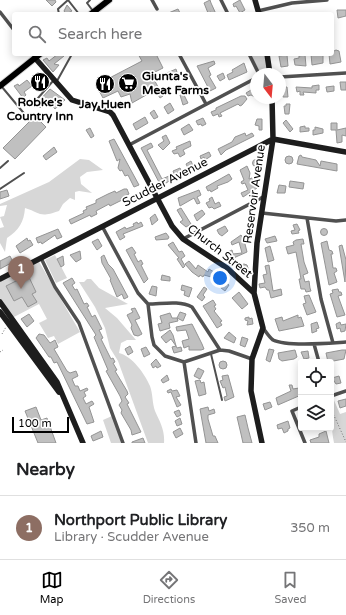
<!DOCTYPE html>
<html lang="en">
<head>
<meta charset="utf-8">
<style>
	body { margin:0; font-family:"Varela Round",sans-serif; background:#f2f2f2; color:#202124 }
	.controls { position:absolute; right:12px; bottom:12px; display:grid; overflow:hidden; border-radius:4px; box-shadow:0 2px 10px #0003 }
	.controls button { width:36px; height:36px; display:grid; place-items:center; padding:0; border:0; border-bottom:1px solid #e0e0e0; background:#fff; color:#202124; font:20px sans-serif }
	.compass { position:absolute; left:250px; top:68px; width:36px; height:36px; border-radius:50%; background:#fff; box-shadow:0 2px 10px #0003; rotate:164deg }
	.scale { position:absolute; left:12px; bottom:10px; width:57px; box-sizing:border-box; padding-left:4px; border:2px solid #000; border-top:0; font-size:11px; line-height:14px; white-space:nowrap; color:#000; -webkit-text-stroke:3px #fff; paint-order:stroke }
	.you { position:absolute; left:220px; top:278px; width:14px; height:14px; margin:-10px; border:3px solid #fff; border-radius:50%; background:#1a73e8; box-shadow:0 0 0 6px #1a73e833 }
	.badge { display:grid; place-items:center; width:26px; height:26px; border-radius:50%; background:#000; color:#fff; font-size:13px; font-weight:700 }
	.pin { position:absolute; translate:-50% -33px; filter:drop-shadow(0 1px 2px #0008) }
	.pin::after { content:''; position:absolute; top:21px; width:14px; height:12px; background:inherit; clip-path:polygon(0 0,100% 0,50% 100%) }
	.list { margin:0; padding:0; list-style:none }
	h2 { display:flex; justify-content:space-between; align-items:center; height:52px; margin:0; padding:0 16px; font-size:17px }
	h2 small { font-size:13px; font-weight:400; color:#757577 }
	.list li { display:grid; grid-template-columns:26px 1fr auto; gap:12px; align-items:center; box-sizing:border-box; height:64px; padding:0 16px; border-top:1px solid #e0e0e0 }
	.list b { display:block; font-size:15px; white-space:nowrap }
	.list p { margin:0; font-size:13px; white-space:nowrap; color:#757577 }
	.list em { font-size:13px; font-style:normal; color:#757577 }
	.icon { flex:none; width:22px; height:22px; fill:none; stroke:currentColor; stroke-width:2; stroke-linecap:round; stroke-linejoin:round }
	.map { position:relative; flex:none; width:346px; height:443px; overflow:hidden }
	.search { position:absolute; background:#fff; box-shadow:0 2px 10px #0003; left:12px; right:12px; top:12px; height:44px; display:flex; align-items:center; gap:10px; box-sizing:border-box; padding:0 14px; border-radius:4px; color:#757577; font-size:15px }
	.sheet { height:116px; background:#fff }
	nav { display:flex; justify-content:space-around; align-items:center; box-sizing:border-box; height:56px; border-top:1px solid #e0e0e0; background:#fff; font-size:11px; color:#757577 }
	nav a { display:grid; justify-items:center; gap:2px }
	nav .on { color:#000 }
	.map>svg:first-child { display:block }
</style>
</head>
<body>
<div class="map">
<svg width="346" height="443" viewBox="0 0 346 443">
	<rect width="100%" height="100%" fill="#fff"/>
	<!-- green -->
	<path fill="#d7d7d7" d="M250 54H265L268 71 261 74Z
		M80 159 89 160 103 170 87 172 80 177 81 184 92 193 79 191 75 192V200L70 198 63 204 59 211C39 218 41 213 25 208 24 222 19 230 7 238L5 252 0 243V228L4 227 0 217 4 216 7 205 0 206V204L49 182Z
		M55 255 67 278 56 283 45 260Z
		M38 260 80 332 58 344 54 336 48 338 39 323 47 319 39 304 12 318 0 299V279Z
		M87 279H91L99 288 128 304 105 308 117 318 136 340H127L121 343 119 353C132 356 145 374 150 386 153 394 152 403 155 411 160 422 165 430 164 443H148L118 361 110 348 105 328 95 307 79 282H84Z
		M333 398 340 414 346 412V443H334C331 427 331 414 331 399Z
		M112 416 122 443H111L103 420Z"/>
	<!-- building -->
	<path fill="#c0c0c0" stroke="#949494" d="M46 0H55L56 2 52 6Z
		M210 0 211 3 216 14H212L211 12 208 13 204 3Z
		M240 0 245 10 240 13 236 6 234 7 233 4Z
		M67 5 72 11 66 14 64 11Z
		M178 9 180 13 178 14H166Z
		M337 10H346V16L338 18Z
		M336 50 339 51 341 62 330 64 329 54H332V52Z
		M58 54H62L64 56 54 64 59 65 53 72 43 60 47 58 49 61Z
		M138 54H156L163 68 151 74 163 96 160 98 155 90 132 103 130 94 121 97 118 91 103 98 96 85 142 61Z
		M311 54H323V63L312 65Z
		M287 55 288 66 281 67 279 56Z
		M305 55 306 66 295 65 294 59 299 58V56Z
		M214 61 215 64 208 68 211 75 209 76 216 88 210 91 197 66Z
		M244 63 247 72 229 80 227 75 233 72 232 70Z
		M176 69 179 79 174 81 171 74 168 75 167 73Z
		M38 72 44 78 39 83 35 79Z
		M223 73 225 78 220 81 217 76Z
		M27 80 32 86 24 92 26 95 23 98 14 86 18 84 19 86Z
		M340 82H346V90H341Z
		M319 85V90H316V93L303 92 304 95H300V91L297 92 296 87 312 88V86Z
		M334 86V91L327 92 326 87Z
		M282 87H287L288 97H283Z
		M50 89 65 100 55 109 47 101 40 108 36 104Z
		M185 90 188 92 184 95 188 103 183 105 180 95 183 93Z
		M251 90 255 97 251 95 248 96 246 93Z
		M241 96H245L247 99 242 105 240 106 238 104 220 113 222 116 219 117 218 114 213 116 211 112 216 110V108Z
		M170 103 174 110 168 114 164 107Z
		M286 104H290L289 114H285L284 106H286Z
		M154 110 158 117 154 119 150 113Z
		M35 116 46 127 15 159 3 148Z
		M145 117 148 123 136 130 133 124Z
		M203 118 206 124 202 126 201 124 198 125 196 121Z
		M257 119H262V130H259V126L255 125Z
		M286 120 293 129 290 132 283 123Z
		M331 123H337V130L346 128V136L342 135V142L337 143 336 130H331Z
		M189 124 193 130 184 135 181 129Z
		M305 126V128H309V131L300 132V127Z
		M315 127 323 129V133L313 135V130H315Z
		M90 128 94 136 91 138 86 130Z
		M245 133 246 136 252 133 254 136 226 150 221 155 218 149 232 142 235 137Z
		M166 135 170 143 163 150 158 145 164 141 162 137Z
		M114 139 139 185 134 187 128 175 125 176 122 170 120 171 118 168 120 159 117 161 109 141Z
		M190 141 191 146 183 150 185 154 180 157 178 153 174 154 172 151 177 149 176 147Z
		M151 143 153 147 147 150 162 179 169 176 171 180 161 186 141 148Z
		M54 147 57 152 46 160 43 156Z
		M209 152 211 156 205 160 204 157 201 159 200 156Z
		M301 155 302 157 316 160 320 166 321 161 337 164V171L297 164 299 156Z
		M285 160a4 4 0 1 1 8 0a4 4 0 1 1-8 0Z
		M252.5 163a3.5 3.5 0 1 1 7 0a3.5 3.5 0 1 1-7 0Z
		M191 161 194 168 189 170 186 164Z
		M247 166 250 173 249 179 252 178 253 180 250 181 251 184H255L257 188 243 197 241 193 248 190 245 183 242 184 241 182 244 180 240 170Z
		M180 168 183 174 175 176 173 171Z
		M229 174 232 179 228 182 217 186 218 188 211 192 210 190 208 191 206 187Z
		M290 181 304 183 303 189 289 187Z
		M279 185 286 186 285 193H277Z
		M124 189H127L129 194 121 198 122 200 110 206 109 204 96 211 97 214 91 217 90 215 71 224 69 220 84 213 83 211 87 209 86 207 96 203V200L108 194 115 191 116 193Z
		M7 190 9 196 0 199V192Z
		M199 190 201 195 197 197 200 203 197 204 194 198 180 206 178 198Z
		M143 191 145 194 135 199 134 195Z
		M212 197 215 204 219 202 221 206 214 209 212 207 209 208 206 203 210 201 209 199Z
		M181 208 191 224 186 227 180 222 183 220 177 210Z
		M202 210 205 214 197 221 194 215Z
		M155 214 158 220 152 225 150 218Z
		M137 222 138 224 141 222 143 226 123 234 125 237 120 240 116 232 125 227 126 229 134 226 133 224Z
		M297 224 300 230 298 231 299 233 292 234 291 231 295 230 293 225Z
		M225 226 228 231 222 236 219 234 217 230Z
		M320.5 232a3.5 3.5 0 1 1 7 0a3.5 3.5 0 1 1-7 0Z
		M58 229 62 237 57 239 55 235 42 244 41 242 38 243 36 238Z
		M166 233 169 237 168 239 156 240 155 237Z
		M241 235 244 240 247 252 229 260 226 253 232 250 233 254 242 253 239 242 232 245 231 242Z
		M202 236 215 243 213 246 202 241 200 239Z
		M275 236 277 241 267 243 265 239Z
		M27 238 28 241 30 240 33 245 20 253 16 246Z
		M98 239 102 246 97 250 92 242Z
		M303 239 304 244H301L304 262 308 273 303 275 305 282 309 281 310 288 311 291 306 292 305 289H301L299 279H301L296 252 288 254 286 247 294 245 293 242 296 240Z
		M327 241 329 250 332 251 333 254H331L333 268H336L337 271 334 273 337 282 329 285 321 243Z
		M173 242 179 252 182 251 185 256 181 259 185 266 183 268 177 259 179 258 168 245Z
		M342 245 346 260 345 282 339 246Z
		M270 246 274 260 268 262 265 248Z
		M132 247 136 253 134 254 138 262 141 260 143 264 141 265 148 279 144 283 126 250Z
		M80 251 81 259 76 262 70 255Z
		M104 255 108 264 113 269 128 297 124 299 122 294 117 297 110 280 111 279 102 263 101 257Z
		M10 256 13 262 0 269V261Z
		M63 256 64 265 61 267 57 259Z
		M189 261 196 269 198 265 208 272 209 269 214 272 211 277 204 275 203 277 200 275 199 277 192 272 185 264Z
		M240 268a4 4 0 1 1 8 0a4 4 0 1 1-8 0Z
		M269 265 273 291 281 289 282 295 271 298 269 290H267L265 287 260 288 259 284 265 283 263 275 267 274 265 266Z
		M28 275 36 292 32 294 37 302 28 307 22 297 14 301 6 286Z
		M162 275 170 277V281L161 280Z
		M222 276 225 278 223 280 229 285 225 291 216 284Z
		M72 278 75 283 72 285 75 290 77 289 84 304 87 303 89 306 87 307 92 317 95 315 102 329 99 330 103 338 101 339 111 359 113 358 115 362 113 363 117 370 115 371 127 391 128 394 125 397 129 403 127 404 141 432 132 435 131 430 121 413 122 410 119 405 122 401 120 396 106 371 108 370 94 337 96 335 63 283Z
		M182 285 192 288 189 297 184 295 185 291 181 290Z
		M152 286 157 287 156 296 149 294Z
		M204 287 207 289 203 295 205 297 202 301 197 297Z
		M338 289 339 292H341L342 295 338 296 345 315 337 317 330 294 333 293 332 290Z
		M239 292 248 304 242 309 232 298Z
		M309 295 316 312 307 315 303 304 306 303 304 296Z
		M213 300 216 305 214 306 216 309 214 311 222 321 220 322 222 325 217 328 203 306Z
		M135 308 140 318 135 320 142 334 138 336 134 335 131 328 132 325 127 315 133 312 131 309Z
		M180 312 186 314 183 321 177 318 178 321 169 323 170 328 160 331 158 324 162 323 160 316 170 313 172 318H177Z
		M29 314 34 321 27 327 21 319Z
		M298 315V318L301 317 304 326 279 331 275 319 282 317 283 321Z
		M249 317V319L252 318 253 324 247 325 248 321 245 320V318Z
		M317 322 319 328 316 329 317 331 312 333 311 324Z
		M340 322 341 325 346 324 345 331 341 332 340 328 337 329 336 324Z
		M192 324 202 344 204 349 201 350H189V346L184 348 182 341 189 339 186 330 177 331 176 327Z
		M170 330 173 335 176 346 171 339 166 343 161 337Z
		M229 332 236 338 234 343 224 338Z
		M39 334 44 335 50 343 55 340 58 347 54 349 67 371 70 373 76 371 78 376 72 379 75 386H78L80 391 87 388 88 390 84 392 86 396 83 398 86 404 92 401 94 404 89 407 94 422 87 424 57 362 54 363 51 357H49L36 338Z
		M242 337 248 339 245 347 240 345Z
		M130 346 133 352 128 355 125 349Z
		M176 346 177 348 181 347 182 351 174 353 172 347Z
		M146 347 150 354 144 357 141 349Z
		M269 349 274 350 270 362 266 360Z
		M295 350 297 357 294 359 282 361 279 359 278 353Z
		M342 350H346L344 359 328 362 326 353Z
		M308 351 309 358 304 359 301 352Z
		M156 359 161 366 157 368 156 366 153 368 151 364Z
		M219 365a4 4 0 1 1 8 0a4 4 0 1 1-8 0Z
		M198 368 204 371 200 379 194 376Z
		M167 375 169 380 163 383 161 380Z
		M228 375 234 397 225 401 224 397 227 396 225 387 223 388 220 381 223 380 222 376Z
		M339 376 341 383 336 384 332 378Z
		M200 380 201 383 204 382 206 394 199 396 195 381Z
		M289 385H292L293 389 299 388V390H301V395L278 405 276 398 291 391Z
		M171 389 172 391 177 390 180 396 176 397 181 405 177 407 171 392 168 393 167 391Z
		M346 399V406L340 408 338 401Z
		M270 402 272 407 265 410 263 404Z
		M36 407 41 420 47 418 56 443H38L25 411Z
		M208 407 209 411 214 409 215 413 208 415V419L213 436H215L218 443H206L200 409Z
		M179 410 181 415 177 417 174 412Z
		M245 415 248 428 252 443H243L241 434 237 417Z
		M180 418 182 424 177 426 175 421Z
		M288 421 290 428 288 429V431L284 433 282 428 278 429 277 425Z
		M180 428 183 434 176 438 173 432Z
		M101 431 103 437 93 441 91 436Z
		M326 431 329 443H311L310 440 319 437V434Z
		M143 438 145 443H132V442Z"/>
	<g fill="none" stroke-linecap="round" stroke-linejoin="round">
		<!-- primary casing -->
		<g stroke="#dbdbdb" stroke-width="8">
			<path id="primary" d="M91 14 109 0
				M0 86 40 54"/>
		</g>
		<!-- path -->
		<path stroke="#727272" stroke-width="1" stroke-dasharray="1 2" stroke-linecap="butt" d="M2 334 6 327
			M0 352 3 350
			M331 409 346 442"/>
		<!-- lane -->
		<path stroke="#505050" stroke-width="2" d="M90 0 87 3 93 11
			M59 14 58 9 68 0 79 14
			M57 81 72 54
			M2 87 27 117
			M31 106 53 81
			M0 168 8 161
			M0 189 24 173
			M211 354 222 400"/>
		<!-- street -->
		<path stroke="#505050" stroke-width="3.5" d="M152 0 157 9
			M221 0 228 14
			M258 11 292 3 327 0
			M0 12 14 30
			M179 54 206 104
			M249 54 259 74
			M264 74 270 71
			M280 77 346 73
			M129 145 256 78
			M262 213 336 221 346 220
			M307 218 321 299 333 343
			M102 226 138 293 148 304 152 337 154 345 165 356 184 362
			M183 239 265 196
			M41 258 55 287 79 323 123 443
			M148 304C162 304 179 300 192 307L220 350
			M263 328C266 332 269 337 273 340 287 347 330 343 346 342
			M314 344 319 362
			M184 362 196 443
			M184 362 220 350 229 351 252 359
			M331 396 346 391
			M301 407 292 411 305 443"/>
		<!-- secondary -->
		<path stroke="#1d1d1d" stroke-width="5.5" d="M255 0 259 14
			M267 54 270 74
			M35 58 72 100 110 112 113 115 172 226 183 239 227 268 254 293 263 328 252 359 251 391 262 443
			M0 279 273 139 346 152
			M254 293 257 243 273 139 272 98
			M0 302 57 382 83 443
			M0 312 59 392"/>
		<!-- primary -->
		<use href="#primary" stroke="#000" stroke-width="6"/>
	</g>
	<!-- icons -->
	<defs>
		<g id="restaurant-disc" transform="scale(1)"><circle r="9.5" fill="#000" stroke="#fff"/><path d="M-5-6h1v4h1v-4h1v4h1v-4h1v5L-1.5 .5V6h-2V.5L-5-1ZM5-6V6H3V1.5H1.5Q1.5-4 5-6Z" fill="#fff"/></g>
		<g id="supermarket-disc" transform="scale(1)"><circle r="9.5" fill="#000" stroke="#fff"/><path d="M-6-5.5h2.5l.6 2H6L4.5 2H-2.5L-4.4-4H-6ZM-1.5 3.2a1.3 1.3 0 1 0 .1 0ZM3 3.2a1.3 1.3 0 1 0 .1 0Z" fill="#fff"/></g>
	</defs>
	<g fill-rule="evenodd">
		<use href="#restaurant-disc" x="40" y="82"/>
		<use href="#supermarket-disc" x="128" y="83"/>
		<use href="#restaurant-disc" x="105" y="84"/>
	</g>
	<g text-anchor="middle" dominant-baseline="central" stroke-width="3.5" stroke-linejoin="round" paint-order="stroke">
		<!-- poi labels -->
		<g font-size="12" font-weight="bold" fill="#000" stroke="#fff">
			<text x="142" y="76" text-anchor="start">Giunta's<tspan x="142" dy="14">Meat Farms</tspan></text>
			<text x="40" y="102">Robke's<tspan x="40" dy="14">Country Inn</tspan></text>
			<text x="105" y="104">Jay Huen</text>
		</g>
		<!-- street labels -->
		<g font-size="12" fill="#000" stroke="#fff">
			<text transform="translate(165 182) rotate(-27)">Scudder Avenue</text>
			<text transform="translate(254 194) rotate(-82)">Reservoir Avenue</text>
			<text transform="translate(220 251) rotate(38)">Church Street</text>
		</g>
	</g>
</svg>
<div class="controls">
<button><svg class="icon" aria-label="locate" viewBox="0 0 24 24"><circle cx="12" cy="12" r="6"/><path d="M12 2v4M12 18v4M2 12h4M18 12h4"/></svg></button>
<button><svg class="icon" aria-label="layers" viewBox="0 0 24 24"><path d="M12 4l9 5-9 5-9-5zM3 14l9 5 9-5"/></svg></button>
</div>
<svg class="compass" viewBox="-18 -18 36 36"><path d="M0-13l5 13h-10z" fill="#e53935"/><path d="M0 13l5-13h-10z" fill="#757577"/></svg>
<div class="scale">100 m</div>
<div class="you"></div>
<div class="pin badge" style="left:21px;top:289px;background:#8d6e63">1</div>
<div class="search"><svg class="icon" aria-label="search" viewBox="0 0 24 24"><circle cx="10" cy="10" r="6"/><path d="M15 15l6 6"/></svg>Search here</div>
</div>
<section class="sheet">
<h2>Nearby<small></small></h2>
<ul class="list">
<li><span class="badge" style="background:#8d6e63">1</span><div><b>Northport Public Library</b><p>Library · Scudder Avenue</p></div><em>350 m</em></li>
</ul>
</section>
<nav>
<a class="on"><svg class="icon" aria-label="map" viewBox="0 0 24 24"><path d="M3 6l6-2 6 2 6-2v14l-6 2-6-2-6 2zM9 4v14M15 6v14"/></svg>Map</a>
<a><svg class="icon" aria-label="directions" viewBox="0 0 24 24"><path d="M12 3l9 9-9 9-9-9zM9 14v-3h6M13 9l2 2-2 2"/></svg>Directions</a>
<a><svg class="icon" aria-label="saved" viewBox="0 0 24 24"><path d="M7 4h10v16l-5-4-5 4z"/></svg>Saved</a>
</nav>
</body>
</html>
